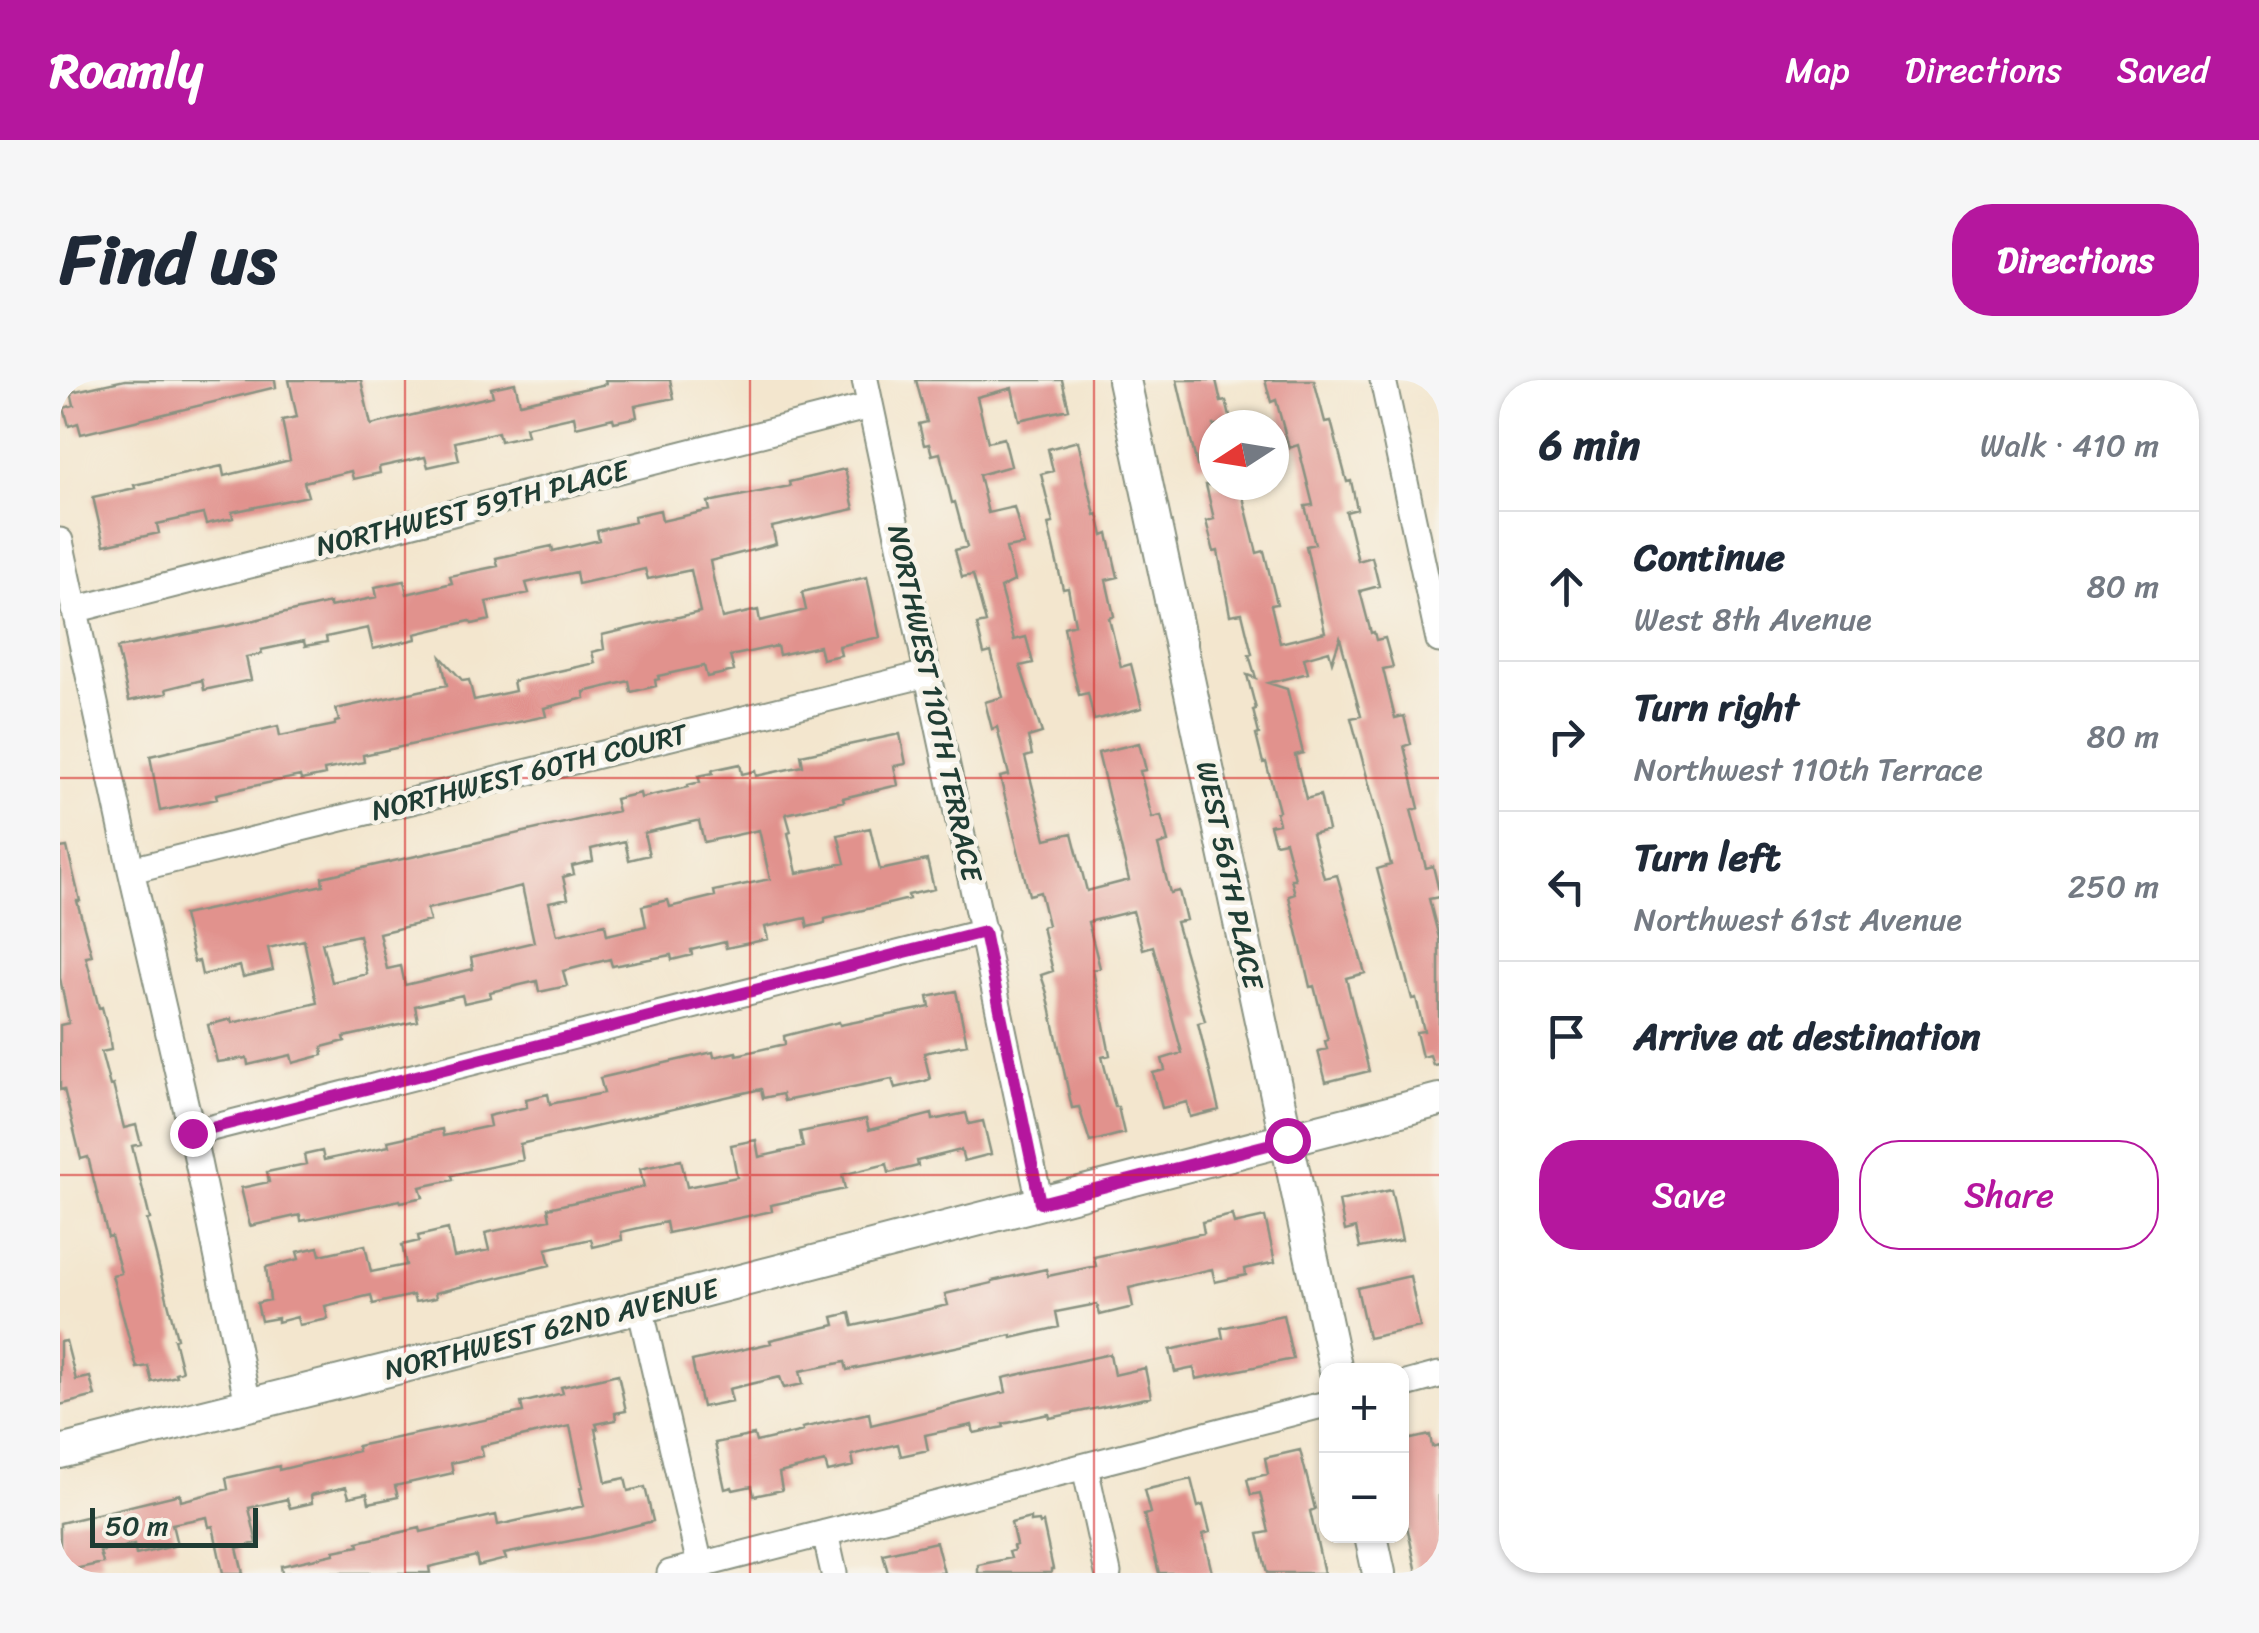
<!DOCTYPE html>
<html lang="en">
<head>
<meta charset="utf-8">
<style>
	body { margin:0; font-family:Sriracha,sans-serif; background:#f6f6f7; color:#1f2937 }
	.controls { position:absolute; right:30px; bottom:30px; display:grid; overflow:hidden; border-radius:20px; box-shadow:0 2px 8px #0004 }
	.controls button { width:90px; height:90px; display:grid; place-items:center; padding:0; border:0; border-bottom:2px solid #e0e1e3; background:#fff; color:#1f2937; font:50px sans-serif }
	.compass { position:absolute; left:1139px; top:30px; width:90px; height:90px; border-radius:50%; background:#fff; box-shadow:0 2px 8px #0004; rotate:258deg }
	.scale { position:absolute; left:30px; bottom:25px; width:168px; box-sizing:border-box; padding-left:10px; border:5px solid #1f3d34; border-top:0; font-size:28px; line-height:35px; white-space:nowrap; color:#1f3d34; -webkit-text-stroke:8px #f7f3e8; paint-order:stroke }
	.stop { position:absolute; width:30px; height:30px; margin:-22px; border:8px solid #b5179e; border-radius:50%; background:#fff }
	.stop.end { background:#b5179e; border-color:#fff; box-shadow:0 2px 10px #0008 }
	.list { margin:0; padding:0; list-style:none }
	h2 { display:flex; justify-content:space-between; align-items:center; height:130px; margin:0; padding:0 40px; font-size:42px }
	h2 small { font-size:32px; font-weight:400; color:#747a83 }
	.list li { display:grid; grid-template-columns:65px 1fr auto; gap:30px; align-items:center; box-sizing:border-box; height:150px; padding:0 40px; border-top:2px solid #e0e1e3 }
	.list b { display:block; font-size:38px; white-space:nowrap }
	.list p { margin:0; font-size:32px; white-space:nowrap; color:#747a83 }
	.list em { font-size:32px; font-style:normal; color:#747a83 }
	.actions { display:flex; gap:20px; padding:30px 40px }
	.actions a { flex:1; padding:22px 0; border:2px solid #b5179e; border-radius:40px; text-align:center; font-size:35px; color:#b5179e }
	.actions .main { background:#b5179e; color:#fff }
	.icon { flex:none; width:55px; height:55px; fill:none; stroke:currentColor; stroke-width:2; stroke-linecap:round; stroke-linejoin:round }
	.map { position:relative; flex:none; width:1379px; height:1193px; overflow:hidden; border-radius:40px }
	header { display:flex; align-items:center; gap:60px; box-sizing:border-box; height:140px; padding:0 50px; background:#b5179e; color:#fff }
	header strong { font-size:48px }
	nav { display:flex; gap:55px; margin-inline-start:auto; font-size:35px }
	.intro { display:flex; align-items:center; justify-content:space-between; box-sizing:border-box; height:240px; padding:0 60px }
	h1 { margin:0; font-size:70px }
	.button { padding:25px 45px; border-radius:40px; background:#b5179e; color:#fff; font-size:35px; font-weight:700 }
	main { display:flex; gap:60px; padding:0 60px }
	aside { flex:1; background:#fff; border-radius:40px; box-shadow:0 2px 8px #0004 }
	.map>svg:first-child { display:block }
</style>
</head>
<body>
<header>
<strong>Roamly</strong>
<nav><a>Map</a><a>Directions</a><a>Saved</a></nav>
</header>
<div class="intro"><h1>Find us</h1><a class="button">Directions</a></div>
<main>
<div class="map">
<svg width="1379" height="1193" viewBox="0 0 1379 1193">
	<rect width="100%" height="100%" fill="#f7f3e8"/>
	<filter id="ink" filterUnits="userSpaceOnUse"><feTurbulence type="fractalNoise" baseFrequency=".01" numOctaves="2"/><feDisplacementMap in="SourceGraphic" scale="20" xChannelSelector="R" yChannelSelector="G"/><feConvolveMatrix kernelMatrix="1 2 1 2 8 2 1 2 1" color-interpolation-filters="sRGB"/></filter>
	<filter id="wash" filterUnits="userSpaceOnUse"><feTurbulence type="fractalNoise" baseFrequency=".0048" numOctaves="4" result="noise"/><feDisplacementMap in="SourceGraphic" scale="40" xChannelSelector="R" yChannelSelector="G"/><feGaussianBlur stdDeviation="2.25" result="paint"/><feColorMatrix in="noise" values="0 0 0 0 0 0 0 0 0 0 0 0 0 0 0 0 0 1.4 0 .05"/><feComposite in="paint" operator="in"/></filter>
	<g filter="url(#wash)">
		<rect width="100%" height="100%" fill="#f3e6ce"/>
		<g id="blocks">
			<!-- building -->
			<path fill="#e1928d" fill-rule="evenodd" d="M65 0H215L216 7 21 54 18 43 9 46 4 28 14 25 11 12Z
				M229 0H301L311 45 433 16 431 8 455 3 460 23 546 4 545 0H610L614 18 575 26 577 37 554 42 553 38 516 47 514 36 465 47 467 55 440 61 438 52 395 62 399 80 368 87 365 77 319 87 320 93 293 99 291 91 244 102 248 116 172 132 173 138 146 144 143 134 97 144 99 153 44 165 33 117 75 108 74 105 162 86 164 96 230 80 222 40 237 37Z
				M856 0H1002L1009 29 959 40 952 8 917 17 928 62 944 58 951 86 919 95 928 133 954 127 964 165 946 168 954 201 940 208 954 260 966 257 973 283 960 286 982 353 968 357 972 375 965 377 986 459 1012 453 1027 511 1069 500 1038 373 1079 363 1086 390 1080 391 1092 438 1101 436 1108 462 1098 465 1110 513 1119 511 1126 540 1116 542 1145 641 1138 643 1159 730 1130 737 1127 722 1102 728 1093 693 1105 690 1102 679 1122 673 1093 566 1083 569 1073 531 1028 542 1040 588 1033 590 1050 675 1042 677 1055 727H1058L1064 753 1030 762 1019 727 1012 728 987 613 981 595 993 591 982 547 988 545 980 512 969 515 940 397 949 395 937 347 932 349 925 322 943 317 931 272 924 274 917 245 926 243 913 195 902 197 895 170 907 167 895 122 892 123 880 73 872 75 869 64 864 65 859 44 867 42Z
				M1117 0H1156L1161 22 1166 21 1172 45H1154V82L1137 86Z
				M1205 0H1254L1265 42 1271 41 1287 102 1291 101 1297 129 1286 132 1298 181 1312 177 1319 206 1300 211 1311 253 1314 252 1316 260 1325 258 1333 287 1323 289 1335 338 1344 336 1351 364 1344 366 1359 428 1351 430 1366 488 1373 486 1379 511V517L1369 519 1379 558V684L1373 685 1370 675 1362 677 1356 652 1364 651 1356 618 1352 619 1317 489 1331 485 1291 338 1301 336 1280 258 1272 282 1269 271 1244 278 1248 293 1208 303 1227 309 1243 373 1235 375 1246 419 1260 415 1268 450 1252 454 1264 498 1277 495 1305 593 1286 598 1309 691 1266 702 1258 671 1267 669 1265 661 1268 660 1254 606 1250 607 1229 516 1235 514 1231 499H1235L1225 461 1215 463 1210 445 1219 443 1216 432 1219 431 1206 382 1203 383 1196 355 1199 354 1193 330 1196 329 1187 295 1196 298 1189 275 1192 274 1182 233 1170 235 1158 171 1154 172 1146 141 1154 139 1146 105H1180L1197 173 1204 171 1217 224 1211 225 1220 263 1265 252 1246 166 1255 164 1245 126 1253 125 1238 65 1229 68 1216 20 1211 22Z
				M1018 61 1035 135 1038 134 1043 156 1048 154 1058 197 1046 200 1054 236 1049 238 1061 287 1071 284 1082 328 1034 340 1028 313 1019 315 1010 280 1004 247 1015 244 1008 208 1003 209 988 144 993 143 981 94 993 91 988 69Z
				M785 89 794 129 712 147 716 164 650 181 653 197 662 238 698 230 700 241 746 230 742 212 807 197 820 257 779 266 781 275 762 279 759 266 719 275 717 266 670 276 674 291 647 297 644 286 598 296 599 299 595 300 596 306 571 312 569 301 524 312 525 318 484 328 486 336 303 375 304 382 264 390 265 395 241 400 240 396 156 414 157 419 100 431 90 376 218 346 220 356 275 345V342L279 341 276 329 387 305 381 277 403 301 409 300 414 320 455 311 453 301 535 283 532 272 544 269 542 255 640 232 631 190 588 199 585 189 518 204 516 192 466 203 469 213 426 222 430 240 412 244 410 241 355 254 356 259 313 269 308 248 266 257 267 262 245 266 244 261 201 270 202 274 186 277 191 300 144 310 142 300 106 309 107 313 69 321 57 268 168 246 270 223V227L317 217 315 207 344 201 347 214 392 203 390 196 438 186 436 178 492 166 493 171 539 160 537 151 575 142 574 136 600 130 602 141 650 130 648 122 730 106 729 102Z
				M840 354 846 384 834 386 838 405 783 418 784 421 726 434 731 452 728 453 737 493 785 483 778 455 810 448 820 490 867 480 874 509 848 515 849 519 765 539V543L748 547 746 538 705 547 708 559 666 568 665 562 631 570 632 575 612 580 611 575 552 586 550 579 503 591 507 606 479 612 477 601 430 612 431 617 404 623 402 615 355 626 358 641 284 657 285 661 262 667 263 675 233 683 231 675 188 685 187 678 157 682 148 645 171 639 172 643 257 623 244 560 208 568 213 590 183 597 180 586 142 595 139 581 134 582 123 535 263 505 262 497 558 431 555 419 580 413 581 418 628 407V405L640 402 638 396 653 393 652 390 680 384 682 394 695 391 696 396 743 386 741 375ZM636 441H639L644 462 699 450 710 499 654 511 655 516 610 527 608 520 582 526 586 546 547 555 545 544 497 555 489 522 508 518 503 497 514 494 512 486 533 481 531 469 565 461 569 480 589 475 584 453ZM462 506 474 562 411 577 413 589 345 605 341 586 327 589 319 553 370 541 367 529ZM299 555 307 594 272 602 262 563Z
				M7 467 20 521H17L32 576 26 577 39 628 42 627 49 654 51 670 41 672 50 706 53 705 64 748 76 745 81 764 72 766 90 839 87 840 117 958 114 959 122 991 115 993 116 996 92 1002 88 986 77 988 52 895 61 893 51 856 48 857 28 777 21 779 4 709 0 710V645L9 643 0 598V468Z
				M896 611 907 664 864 673 870 699 865 701 835 708 832 699 724 721 722 714 703 718 701 709 460 764 463 780 392 795 393 800 360 807 363 817 341 822 340 820 241 841 240 835 190 846 181 808 209 802 207 792 246 784 244 775 262 771 264 780 329 766 328 761 382 749 383 756 430 746 428 736 467 727 466 719 488 714 490 724 544 713 540 698 653 672 654 677 676 672 677 675 725 664 724 656 779 642 780 645 870 627 868 617Z
				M906 733 909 744 923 741 931 774 904 781 901 770 857 781 858 786 829 793 827 784 782 795 785 809 711 825 712 831 608 853 606 842 561 852 562 860 533 867 531 859 486 869 490 885 375 913 376 918 355 922 353 915 313 924 311 915 265 926 268 939 239 945 237 937 218 942V938L201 941 197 923 210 920 206 887 239 879 237 872 258 867 260 875 305 865 311 892 346 885 342 865 359 861 358 856 388 849 394 877 429 870 425 853 490 839 488 828 584 807 580 789 621 780 627 807 677 797 671 765 696 760 699 777 743 767 740 752 806 739 809 750 872 734 873 740Z
				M1331 810 1342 860 1300 868 1296 848 1285 851 1279 821Z
				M1172 835 1174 844 1205 837 1215 882 1185 889 1186 895 1155 902 1152 889 1069 908 1073 927 1040 935 1037 924 996 932 999 947 952 958V955L787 990 785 982 740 991 743 1004 724 1008 720 997 669 1009 672 1021 642 1027 632 981 711 963 710 960 775 945 773 937 790 933 793 946 888 925 885 914 932 903V901L986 889 988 896 1036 886 1034 877 1144 853 1142 842Z
				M1350 896 1360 947 1308 958 1297 908Z
				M1223 935 1233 979 1136 999 1134 988 1115 992 1110 970 1163 958 1161 948Z
				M6 961 16 1000 30 997 35 1016 0 1025V962Z
				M1050 974 1054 995 1085 988 1091 1017 990 1038 989 1034 943 1044 944 1047 914 1053 912 1045 865 1055 868 1070 841 1076 838 1064 792 1075 794 1086 768 1092 765 1082 719 1093 722 1110 694 1116 692 1106 673 1110 672 1107 665 1109 655 1063 694 1055 696 1062 743 1051 742 1048 809 1033 811 1045 946 1012 943 998Z
				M558 994 566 1031 555 1033 556 1040 536 1044 538 1049H535L546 1102 565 1098 568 1111 585 1107 593 1141 530 1157 444 1174 446 1179 418 1186 416 1176 369 1187 370 1193H222L221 1186 274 1174V1171L299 1166 298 1162 360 1148 361 1152 436 1135 438 1145 524 1126 520 1108 523 1107 510 1046 421 1066 423 1076 391 1083 393 1093 335 1106 338 1117 309 1123 307 1113 289 1117 286 1107 251 1115 252 1123 230 1128 227 1119 189 1128 197 1163 177 1168 183 1193H163L153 1146 149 1147 147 1137 112 1144 117 1165 76 1175 74 1165 40 1172 43 1183 0 1192V1143L120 1114 121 1121 168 1109 166 1098 219 1086V1090L298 1071 297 1066 463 1032 461 1023 503 1013 501 1007Z
				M1370 1055 1372 1067 1379 1065V1193H1357L1342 1122V1061Z
				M1240 1070 1255 1129 1250 1131 1264 1193H1207L1198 1154 1209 1152 1200 1113 1191 1115 1187 1099 1208 1094 1205 1078Z
				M1131 1099 1138 1127 1143 1125 1150 1152 1143 1154 1152 1193H1099L1084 1135 1090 1133 1084 1110Z
				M970 1138V1142L979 1141 980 1144 983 1143 993 1189H991V1193H918V1185L951 1178 949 1172 954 1170 953 1166 956 1165 951 1143Z
				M876 1162 884 1193H828L823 1174Z"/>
		</g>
	</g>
	<g filter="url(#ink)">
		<use href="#blocks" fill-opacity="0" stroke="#899281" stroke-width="2.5"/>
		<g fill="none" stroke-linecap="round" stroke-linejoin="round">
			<!-- minor casing -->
			<g stroke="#899281" stroke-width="29">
				<path id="minor" d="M805 0 980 823
					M1323 0 1379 260
					M0 161 71 490 132 753 188 1024
					M14 230 810 26
					M71 490 867 294
					M132 753 924 552
					M580 927 640 1185
					M1342 1005 1379 995
					M1025 1087 1048 1193
					M765 1153 774 1193
					M610 1193 1266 1024"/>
			</g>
			<!-- tertiary casing -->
			<g stroke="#899281" stroke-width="36">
				<path id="tertiary" d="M1064 0 1276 991
					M0 1072 580 927 1379 720
					M1311 1156 1319 1193"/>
			</g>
			<!-- minor -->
			<use href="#minor" stroke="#fff" stroke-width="25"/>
			<!-- tertiary -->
			<use href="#tertiary" stroke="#fff" stroke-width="32"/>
		</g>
	</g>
	<g fill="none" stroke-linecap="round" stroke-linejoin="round" filter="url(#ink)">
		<!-- route -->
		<path stroke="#b5179e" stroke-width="12" d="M132 753 924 552 980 823 1227 760"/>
	</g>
	<!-- grid -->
	<path fill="none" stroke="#d62828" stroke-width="2.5" stroke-opacity="0.55" d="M345 0V1193M690 0V1193M1034 0V1193M0 398H1379M0 795H1379"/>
	<g text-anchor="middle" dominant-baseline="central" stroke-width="9" stroke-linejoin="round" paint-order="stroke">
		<!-- street labels -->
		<g font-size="28" fill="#1f3d34" stroke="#f7f3e8">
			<text transform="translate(412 128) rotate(-14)">NORTHWEST 59TH PLACE</text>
			<text transform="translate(875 323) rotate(78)">NORTHWEST 110TH TERRACE</text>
			<text transform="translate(469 392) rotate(-14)">NORTHWEST 60TH COURT</text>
			<text transform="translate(1170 495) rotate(78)">WEST 56TH PLACE</text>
			<text transform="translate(491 949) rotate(-14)">NORTHWEST 62ND AVENUE</text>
		</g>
	</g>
</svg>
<div class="controls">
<button>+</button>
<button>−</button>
</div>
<svg class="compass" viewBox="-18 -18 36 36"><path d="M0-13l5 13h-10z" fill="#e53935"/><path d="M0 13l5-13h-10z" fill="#747a83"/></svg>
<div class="scale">50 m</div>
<div class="stop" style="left:1227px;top:760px"></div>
<div class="stop end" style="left:132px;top:753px"></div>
</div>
<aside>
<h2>6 min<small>Walk · 410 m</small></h2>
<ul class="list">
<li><svg class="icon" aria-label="ahead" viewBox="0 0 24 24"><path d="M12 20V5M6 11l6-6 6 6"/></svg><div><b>Continue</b><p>West 8th Avenue</p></div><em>80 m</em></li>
<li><svg class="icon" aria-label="right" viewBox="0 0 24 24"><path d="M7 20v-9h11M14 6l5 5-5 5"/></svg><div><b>Turn right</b><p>Northwest 110th Terrace</p></div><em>80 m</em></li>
<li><svg class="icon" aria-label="left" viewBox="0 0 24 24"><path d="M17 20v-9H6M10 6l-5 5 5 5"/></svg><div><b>Turn left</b><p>Northwest 61st Avenue</p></div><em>250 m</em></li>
<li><svg class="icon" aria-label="arrive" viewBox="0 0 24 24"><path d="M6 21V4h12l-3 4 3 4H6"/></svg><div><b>Arrive at destination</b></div></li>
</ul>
<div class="actions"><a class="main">Save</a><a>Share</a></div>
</aside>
</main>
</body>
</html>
